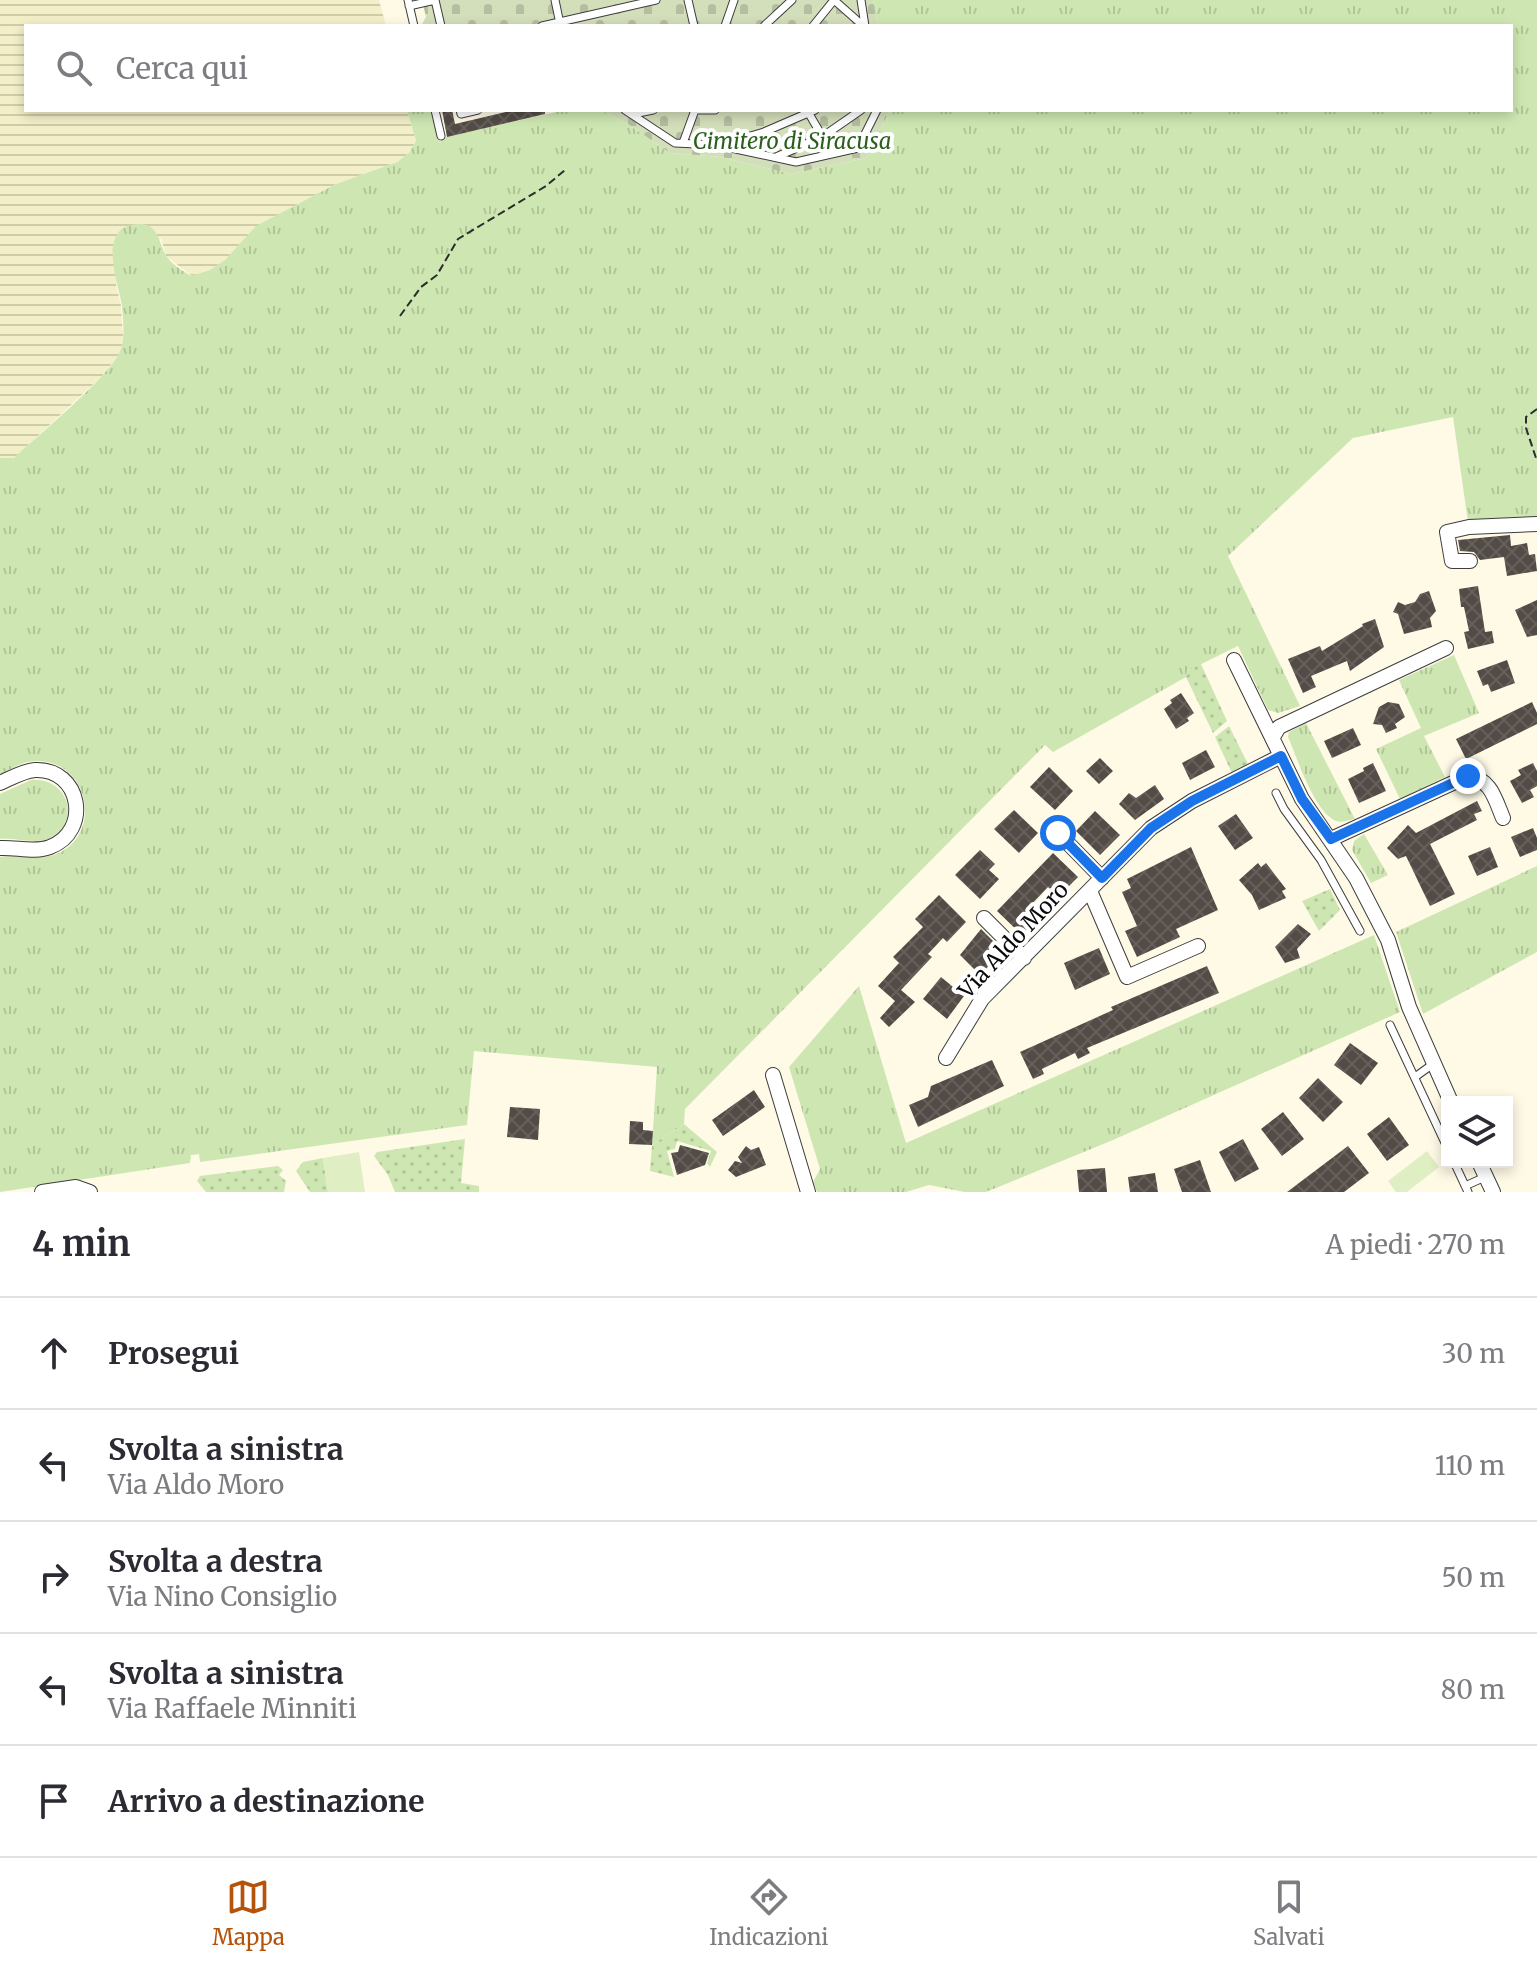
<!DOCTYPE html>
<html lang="it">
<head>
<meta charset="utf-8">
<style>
	body { margin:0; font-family:Merriweather,serif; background:#f2f2f3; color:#2b2b33 }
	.controls { position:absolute; right:24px; bottom:24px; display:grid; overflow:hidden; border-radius:0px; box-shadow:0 4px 12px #0003 }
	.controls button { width:72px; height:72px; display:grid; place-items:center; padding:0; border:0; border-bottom:2px solid #e1e1e2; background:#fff; color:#2b2b33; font:40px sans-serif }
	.stop { position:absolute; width:24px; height:24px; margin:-18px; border:6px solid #1a73e8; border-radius:50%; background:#fff }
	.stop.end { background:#1a73e8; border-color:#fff; box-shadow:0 2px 8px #0008 }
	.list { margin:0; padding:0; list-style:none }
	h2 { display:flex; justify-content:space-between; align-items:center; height:104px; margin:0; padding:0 32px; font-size:34px }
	h2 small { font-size:26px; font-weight:400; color:#7c7c81 }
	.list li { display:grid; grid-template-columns:52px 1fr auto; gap:24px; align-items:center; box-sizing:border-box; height:112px; padding:0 32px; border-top:2px solid #e1e1e2 }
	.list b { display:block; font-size:30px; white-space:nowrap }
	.list p { margin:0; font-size:26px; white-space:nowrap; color:#7c7c81 }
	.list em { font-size:26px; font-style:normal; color:#7c7c81 }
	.icon { flex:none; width:44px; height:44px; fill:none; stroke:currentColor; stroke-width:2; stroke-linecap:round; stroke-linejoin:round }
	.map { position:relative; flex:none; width:1537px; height:1192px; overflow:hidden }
	.search { position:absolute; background:#fff; box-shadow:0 4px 12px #0003; left:24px; right:24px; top:24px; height:88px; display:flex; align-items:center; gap:20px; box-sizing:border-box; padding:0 28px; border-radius:0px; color:#7c7c81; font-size:30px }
	.sheet { height:664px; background:#fff }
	nav { display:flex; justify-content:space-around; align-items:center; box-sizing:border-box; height:112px; border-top:2px solid #e1e1e2; background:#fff; font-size:22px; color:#7c7c81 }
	nav a { display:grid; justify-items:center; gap:4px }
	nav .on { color:#b45309 }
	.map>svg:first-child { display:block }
</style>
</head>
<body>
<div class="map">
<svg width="1537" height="1192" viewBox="0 0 1537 1192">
	<defs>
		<pattern id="farmland-rules" width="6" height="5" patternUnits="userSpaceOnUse" patternTransform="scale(2)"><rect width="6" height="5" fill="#f3efc8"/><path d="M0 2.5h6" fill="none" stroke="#cfccaa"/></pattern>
		<pattern id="grass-tufts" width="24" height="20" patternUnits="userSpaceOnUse" patternTransform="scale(2)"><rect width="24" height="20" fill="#cee7b2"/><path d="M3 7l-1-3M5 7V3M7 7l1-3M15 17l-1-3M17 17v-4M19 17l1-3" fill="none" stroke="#b0c598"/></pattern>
		<pattern id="cemetery-stones" width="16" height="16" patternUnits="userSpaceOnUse" patternTransform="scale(2)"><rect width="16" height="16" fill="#d3deba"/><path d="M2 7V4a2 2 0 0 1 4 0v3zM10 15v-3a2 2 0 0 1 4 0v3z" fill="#b4bd9f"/></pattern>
		<pattern id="park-dots" width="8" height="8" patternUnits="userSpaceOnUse" patternTransform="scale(2)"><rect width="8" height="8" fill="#cee7b2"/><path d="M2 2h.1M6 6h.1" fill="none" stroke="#b0c598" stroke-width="1.8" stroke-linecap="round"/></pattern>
		<pattern id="building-cross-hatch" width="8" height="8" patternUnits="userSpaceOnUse" patternTransform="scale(2)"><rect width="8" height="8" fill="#524b46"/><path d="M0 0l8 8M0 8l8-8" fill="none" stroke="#66605c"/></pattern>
	</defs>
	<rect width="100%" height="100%" fill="#fffae6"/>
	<!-- farmland -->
	<path fill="url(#farmland-rules)" d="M0 0H379L386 26H26V110H407L416 141 409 153 397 162 336 184 257 226 225 260 210 270 192 276 166 256 161 238 116 284 121 306 123 336 121 352 102 376 14 458H0Z"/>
	<!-- grass -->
	<path fill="url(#grass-tufts)" d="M873 0H1537V521L1468 522 1453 417 1353 438 1228 556 1300 706 1278 713 1268 710 1238 646 1187 671 1186 677 1053 752 1045 745 685 1109 684 1124 652 1145 657 1067 474 1051 467 1125 200 1162 199 1154 191 1155 190 1163 0 1192V857C20 853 42 862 61 852 106 827 84 752 28 762 19 764 9 770 0 774V458H14C36 437 114 373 121 349 125 337 123 319 122 306 118 282 96 226 138 224 159 222 159 245 167 257 173 265 183 271 191 276L210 270 225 260 256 226 336 184 397 162 409 153 416 141 407 110H430L440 142 446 137 565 110H601L628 124 670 153 721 157 791 174 866 158 890 110H1511V26H878Z
		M1454 655 1479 713 1424 736 1445 777 1400 799 1376 749 1421 728 1399 680Z
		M1306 723 1355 819C1349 820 1343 823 1336 821 1314 812 1297 757 1288 737L1289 732Z
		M31 780C67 777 83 820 50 838 37 845 15 837 0 839V794Z
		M1364 834 1388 875 1371 883 1352 850 1354 841Z
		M1537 866V952L1423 1014 1396 932Z
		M1374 935 1400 1012 1113 1140 986 1192H965L929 1185 906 1192H817L813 1182 820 1169 789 1067 859 986 906 1143Z"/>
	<!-- cemetery -->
	<path fill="url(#cemetery-stones)" d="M422 0H873L878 26H421L426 17Z
		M601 110H890L866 158 791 174 721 157 670 153 628 124Z"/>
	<!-- park -->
	<path fill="url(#park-dots)" d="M1201 664 1227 721 1213 733 1186 677 1187 671Z
		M1229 726 1248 764 1232 773 1215 737Z
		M1330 889 1340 910 1319 931 1302 901Z
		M684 1124 717 1152 710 1167 707 1163 711 1151 677 1141 675 1149 667 1151 674 1177 650 1171 652 1145Z
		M465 1139 461 1183 479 1186V1192H395L388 1175 374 1156 377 1152Z
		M323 1158 328 1192H310L296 1171 303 1162Z
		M278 1166 283 1170 279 1175 286 1181 284 1192H206L197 1181 200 1176Z"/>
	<!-- pitch -->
	<path fill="#e0efc3" d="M1427 1151 1439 1167 1407 1192H1396L1388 1181Z
		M359 1152 365 1192H328L323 1158Z"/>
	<!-- building -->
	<path fill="url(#building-cross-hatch)" d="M442 110H452L455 124 514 110H545V114L447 137Z
		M1510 535 1511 546 1527 543 1529 555 1535 554 1537 571 1507 576 1504 557 1480 560 1474 552 1460 551 1458 540Z
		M1478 586 1485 632 1492 631 1494 643 1468 649 1464 632 1469 631 1464 607H1461L1459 589Z
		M1429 591 1436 611 1430 618 1432 627 1404 634 1398 614 1393 612 1398 602 1405 605 1415 602 1420 594Z
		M1537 600V635L1527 637 1515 610Z
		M1375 619 1384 647 1350 671 1347 661 1311 676 1316 687 1303 693 1288 659 1320 646 1322 651 1363 626 1362 624Z
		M1507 660 1515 683 1491 692 1488 684 1483 686 1477 671Z
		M1181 693 1194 713 1187 718 1189 721 1176 729 1164 709 1172 703 1170 700Z
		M1388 702 1399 704 1405 717 1395 724 1397 728 1386 733 1382 725 1373 724 1379 707Z
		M1532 702 1537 713V724L1466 759 1456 739Z
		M1353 728 1361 745 1332 758 1324 741Z
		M1206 750 1215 767 1190 780 1182 763Z
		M1100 758 1113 771 1099 784 1086 771Z
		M1373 763 1386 791 1359 803 1348 779 1364 771 1363 768Z
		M1533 763 1537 771V786L1530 790 1534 797 1522 803 1510 781 1521 775 1518 770Z
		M1049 767 1073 791 1055 810 1030 787Z
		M1155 785 1164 799 1135 820 1119 804 1129 793 1136 798Z
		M1477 801 1482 811 1474 814 1477 820 1430 844 1455 894 1430 906 1406 856 1398 859 1387 848 1408 825 1416 833Z
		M1014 810 1038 833 1019 853 994 829Z
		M1095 811 1120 835 1100 855 1076 831Z
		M1236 814 1253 838 1235 850 1218 826Z
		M1533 828 1537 838V850L1520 857 1511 837Z
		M1191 847 1218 910 1176 929 1180 937 1137 957 1125 931 1137 926 1122 892 1131 888 1127 879Z
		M1490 847 1498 867 1477 876 1468 856Z
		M980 850 995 864 989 870 999 879 980 899 955 875Z
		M1053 853 1078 877 1058 897 1048 887 1031 905 1041 915 1022 935 997 911Z
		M1258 863 1261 867 1266 863 1286 889 1282 891 1286 898 1259 910 1252 895 1239 880Z
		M939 895 966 922 947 942 943 938 928 954 932 957 901 990 915 1002 889 1027 880 1018 895 1001 878 986 899 963 893 957 923 927 915 919Z
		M1298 924 1311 934 1297 949 1300 958 1285 963 1275 947Z
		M981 929 1003 951 980 975 960 955Z
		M1099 948 1110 974 1075 990 1064 963Z
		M1207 966 1219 993 1087 1048 1090 1053 1078 1059 1075 1053 1042 1069 1044 1074 1033 1079 1020 1052 1113 1010 1111 1007Z
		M941 977 964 996 947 1019 923 999Z
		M1350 1043 1378 1063 1361 1085 1334 1065Z
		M992 1060 1004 1086 918 1127 909 1105 928 1097 931 1086Z
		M1318 1078 1343 1102 1323 1122 1299 1098Z
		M754 1090 765 1107 723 1136 712 1120Z
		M510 1107 540 1109 538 1140 507 1137Z
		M1283 1112 1304 1139 1282 1156 1261 1129Z
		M1389 1117 1409 1145 1387 1161 1367 1134Z
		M630 1121 643 1122V1130L653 1131 652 1145 629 1144Z
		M1243 1139 1259 1169 1235 1182 1219 1152Z
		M680 1145 709 1153 705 1165 677 1175 671 1153 678 1152Z
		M746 1146 751 1150 759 1147 766 1165 736 1177 728 1170 735 1161 742 1163 738 1157Z
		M1348 1146 1369 1173 1344 1192H1287Z
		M1200 1160 1211 1192H1182L1174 1169Z
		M1105 1168 1107 1192H1079L1077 1170Z
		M1155 1173 1158 1192H1130L1128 1177Z"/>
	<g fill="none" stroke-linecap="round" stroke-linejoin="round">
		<!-- lane casing -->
		<g stroke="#3d3d3d" stroke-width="9">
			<path id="lane" d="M408 0 414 26
				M435 0 441 26
				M555 0 560 24
				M688 0 694 26
				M834 0 860 23
				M861 0 865 26
				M409 6 435 0
				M542 26 656 0
				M725 26 734 0
				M764 26 792 0
				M813 26 834 0
				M435 110 441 136
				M460 110 461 114 478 110
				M625 110 675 143 717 145 796 162 858 148 877 110
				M695 110H715
				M808 112 832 153
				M633 114 653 110
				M683 143 695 110
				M720 145 764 132 815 110
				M776 157 822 137 861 110
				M1276 793 1284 809 1321 860 1360 931
				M1390 1025 1447 1147
				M1415 1077 1433 1064
				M1454 1162 1468 1192
				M1465 1186 1485 1177"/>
		</g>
		<!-- street casing -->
		<g stroke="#3d3d3d" stroke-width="16">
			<path id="street" d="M1470 561H1452L1447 532 1469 527 1537 524
				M1234 660 1302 799 1356 878 1388 940 1409 1007 1451 1102
				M1273 737 1279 727 1446 648
				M0 783C11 778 23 771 35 770 81 768 92 831 50 847 35 853 16 847 0 848
				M1058 833 1102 878
				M1331 839 1468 776C1491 779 1495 799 1503 818
				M1090 891 1127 977 1198 946
				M984 918 1024 958
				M946 1058 982 999 1151 828 1192 801 1281 756
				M773 1075 808 1192
				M1479 1162 1493 1192
				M42 1192 76 1187 90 1192"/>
		</g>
		<!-- path -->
		<path stroke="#2c2c2c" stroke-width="2" stroke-dasharray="8 4" stroke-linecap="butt" d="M400 316 421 287 437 275 458 239 546 186 565 170
			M1537 409 1526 417V428L1537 461"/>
		<!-- lane -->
		<use href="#lane" stroke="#fff" stroke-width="7"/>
		<!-- street -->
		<use href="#street" stroke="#fff" stroke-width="14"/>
	</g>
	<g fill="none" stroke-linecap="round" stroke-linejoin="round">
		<!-- route -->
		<path stroke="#1a73e8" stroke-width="10" d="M1058 833 1102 878 1151 828 1192 801 1281 756 1302 799 1331 839 1468 776"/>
	</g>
	<g text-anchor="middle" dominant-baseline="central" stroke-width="8" stroke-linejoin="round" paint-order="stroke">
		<!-- park labels -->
		<g font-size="22" font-style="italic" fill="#2a5f1c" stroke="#fff">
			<text x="792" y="141">Cimitero di Siracusa</text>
		</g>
		<!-- street labels -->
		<g font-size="22" fill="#0a0a0a" stroke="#fff">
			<text transform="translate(1013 940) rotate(-47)">Via Aldo Moro</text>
		</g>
	</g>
</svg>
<div class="controls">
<button><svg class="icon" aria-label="layers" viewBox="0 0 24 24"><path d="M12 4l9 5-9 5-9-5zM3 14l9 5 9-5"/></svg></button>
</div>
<div class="stop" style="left:1058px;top:833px"></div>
<div class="stop end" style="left:1468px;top:776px"></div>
<div class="search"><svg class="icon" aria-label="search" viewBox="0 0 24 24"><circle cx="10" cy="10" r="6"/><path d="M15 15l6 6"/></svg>Cerca qui</div>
</div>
<section class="sheet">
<h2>4 min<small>A piedi · 270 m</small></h2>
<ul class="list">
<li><svg class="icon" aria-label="ahead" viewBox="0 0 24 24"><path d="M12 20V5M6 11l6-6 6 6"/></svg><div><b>Prosegui</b></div><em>30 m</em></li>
<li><svg class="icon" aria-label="left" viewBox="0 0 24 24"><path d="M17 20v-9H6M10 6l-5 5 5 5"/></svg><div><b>Svolta a sinistra</b><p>Via Aldo Moro</p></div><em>110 m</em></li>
<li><svg class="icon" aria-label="right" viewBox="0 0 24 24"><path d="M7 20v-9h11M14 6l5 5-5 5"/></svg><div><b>Svolta a destra</b><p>Via Nino Consiglio</p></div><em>50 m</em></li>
<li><svg class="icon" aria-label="left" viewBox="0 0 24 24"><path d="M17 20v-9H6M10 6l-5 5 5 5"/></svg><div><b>Svolta a sinistra</b><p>Via Raffaele Minniti</p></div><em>80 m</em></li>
<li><svg class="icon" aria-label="arrive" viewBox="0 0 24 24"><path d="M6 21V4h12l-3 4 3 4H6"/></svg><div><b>Arrivo a destinazione</b></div></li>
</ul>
</section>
<nav>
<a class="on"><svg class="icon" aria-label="map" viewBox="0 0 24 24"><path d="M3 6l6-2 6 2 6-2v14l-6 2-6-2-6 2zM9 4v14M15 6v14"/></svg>Mappa</a>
<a><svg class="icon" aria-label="directions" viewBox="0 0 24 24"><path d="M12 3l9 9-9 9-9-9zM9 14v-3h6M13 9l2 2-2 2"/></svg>Indicazioni</a>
<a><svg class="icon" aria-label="saved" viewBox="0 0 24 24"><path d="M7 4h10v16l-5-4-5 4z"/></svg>Salvati</a>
</nav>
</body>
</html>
